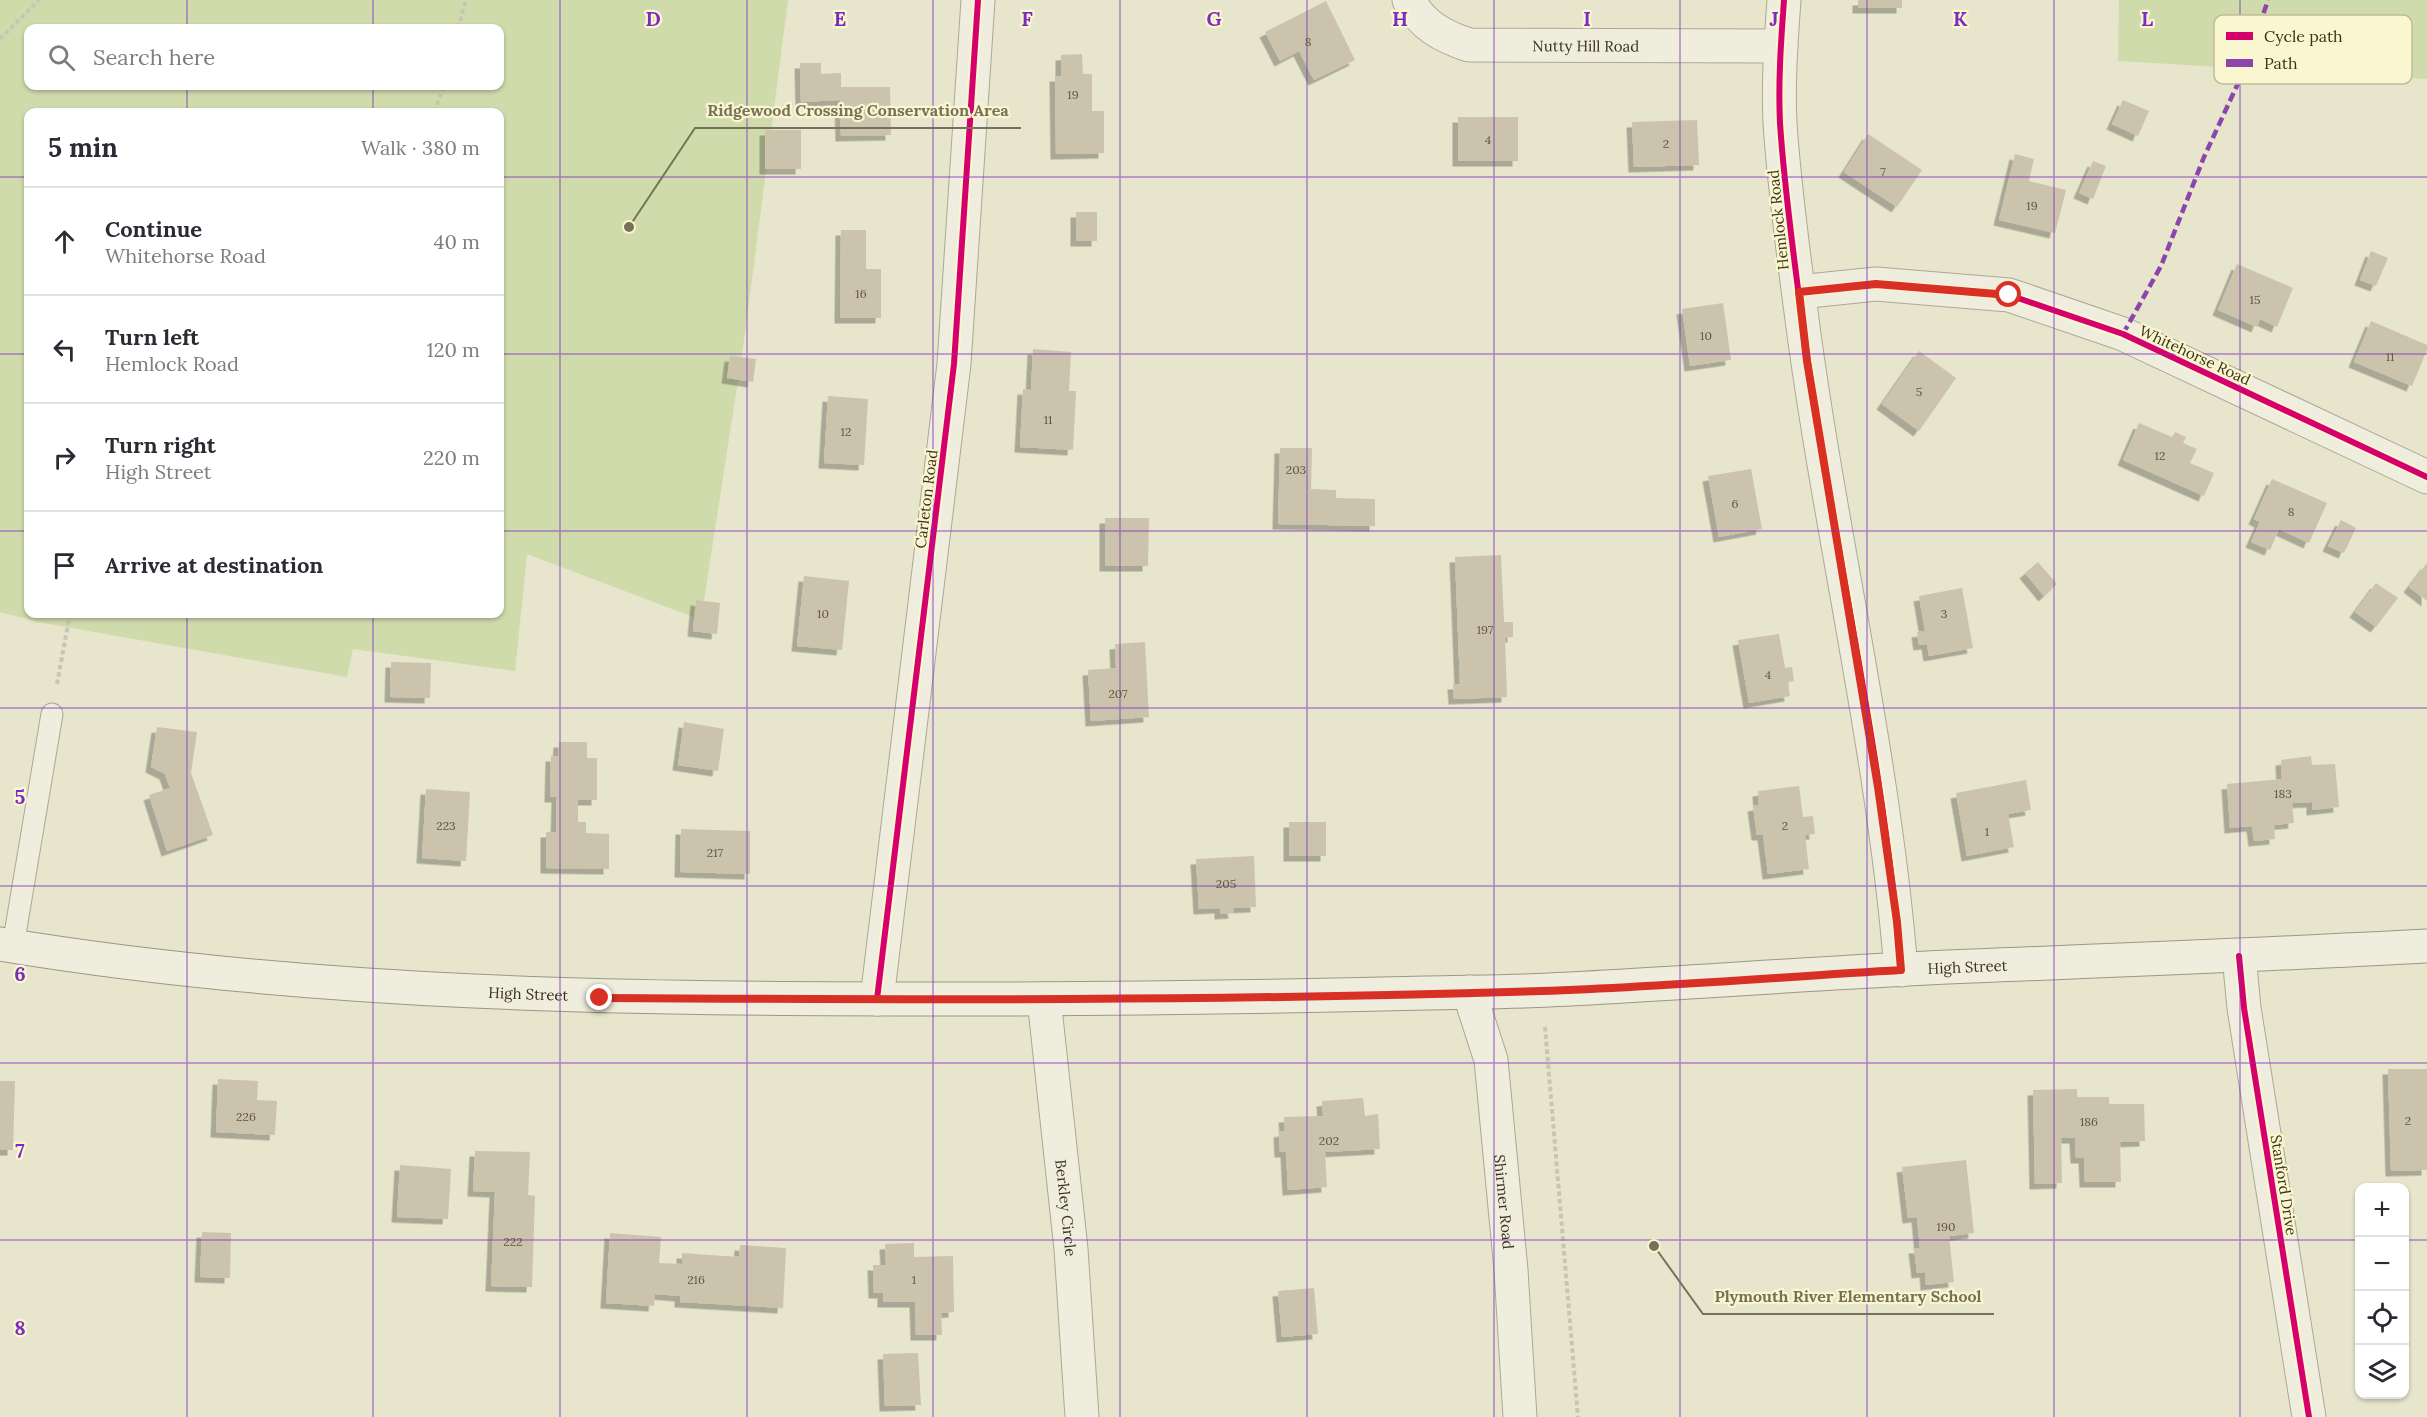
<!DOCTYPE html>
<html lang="en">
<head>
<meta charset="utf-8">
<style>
	body { margin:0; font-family:Lora,serif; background:#f7f7f7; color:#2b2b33 }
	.controls { position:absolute; right:18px; bottom:18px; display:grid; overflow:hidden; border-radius:12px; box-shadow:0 2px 4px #0004 }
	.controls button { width:54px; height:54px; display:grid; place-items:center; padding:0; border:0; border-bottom:2px solid #e1e1e2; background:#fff; color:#2b2b33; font:30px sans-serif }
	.stop { position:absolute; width:18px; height:18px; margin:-14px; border:4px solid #d93025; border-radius:50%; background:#fff }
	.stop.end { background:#d93025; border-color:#fff; box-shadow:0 2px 6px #0008 }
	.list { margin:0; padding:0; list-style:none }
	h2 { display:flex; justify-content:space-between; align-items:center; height:78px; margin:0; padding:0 24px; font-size:26px }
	h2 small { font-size:20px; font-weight:400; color:#7c7c81 }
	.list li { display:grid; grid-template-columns:39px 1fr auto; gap:18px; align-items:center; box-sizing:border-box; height:108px; padding:0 24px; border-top:2px solid #e1e1e2 }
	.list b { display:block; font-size:22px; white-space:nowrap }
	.list p { margin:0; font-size:20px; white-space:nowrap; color:#7c7c81 }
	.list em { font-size:20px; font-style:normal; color:#7c7c81 }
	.icon { flex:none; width:33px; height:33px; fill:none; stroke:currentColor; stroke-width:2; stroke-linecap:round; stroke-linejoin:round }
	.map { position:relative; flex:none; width:2427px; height:1417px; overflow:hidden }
	.search { position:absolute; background:#fff; box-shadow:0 2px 4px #0004; left:24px; top:24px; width:480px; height:66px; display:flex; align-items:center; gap:15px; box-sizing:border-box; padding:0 21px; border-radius:12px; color:#7c7c81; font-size:22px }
	.panel { position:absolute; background:#fff; box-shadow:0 2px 4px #0004; left:24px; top:108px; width:480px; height:510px; border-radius:12px }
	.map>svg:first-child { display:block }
</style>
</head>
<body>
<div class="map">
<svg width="2427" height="1417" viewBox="0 0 2427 1417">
	<defs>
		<filter id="shadow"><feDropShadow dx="-5.5" dy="5.5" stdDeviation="0" flood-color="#0004"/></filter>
	</defs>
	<rect width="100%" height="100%" fill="#e7e5cc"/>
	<!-- green -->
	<path fill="#d0dbac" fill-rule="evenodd" d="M0 0H788L744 341 701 620 527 554 515 671 353 649 347 677 38 622 0 612ZM28 28H500V86H28ZM28 112H500V614H28Z
		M2119 0H2427V79L2118 61Z"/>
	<!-- building -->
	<path fill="#ccc3ac" filter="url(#shadow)" d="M1858 0H1902V8H1858Z
		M1326 1 1355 60 1314 80 1299 51 1280 61 1265 32Z
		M1082 54 1083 74H1092V111H1104V153L1056 154 1055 76H1061V55Z
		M800 63H821V74L841 73V87H890L891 135 841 136 840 100 801 102Z
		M2123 100 2149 111 2138 136 2112 124Z
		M1458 117H1518V161H1458Z
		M1697 120 1699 165 1634 167 1632 122Z
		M765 130H801V169H765Z
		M1868 134 1922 170 1897 207 1844 172Z
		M2015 154 2034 159 2029 181 2066 190 2055 233 1999 220Z
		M2093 161 2106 166 2093 199 2079 193Z
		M1076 212H1097V241H1076Z
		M841 230H866V269H881V318H840Z
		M2371 251 2388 258 2376 286 2360 280Z
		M2237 264 2293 288 2277 327 2260 319 2257 327 2218 310Z
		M1723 303 1731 360 1690 366 1682 309Z
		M2371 321 2427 345V350L2412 386 2354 362Z
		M1033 349 1071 352 1069 391H1076L1073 450 1020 447 1023 389 1031 390Z
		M1919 351 1956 378 1919 431 1882 404Z
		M730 356 756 359 753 382 727 378Z
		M828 396 868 399 864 465 824 463Z
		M2139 423 2172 437 2175 432 2186 437 2183 443 2197 449 2190 463 2214 473 2204 496 2123 460Z
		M1280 448H1312L1311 489 1336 490V498L1375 499V526L1278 524Z
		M1751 469 1762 529 1719 537 1708 476Z
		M2272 479 2327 503 2309 543 2279 529 2270 550 2251 542 2260 522 2254 519Z
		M1105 518H1149L1148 566H1105Z
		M2341 520 2356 528 2344 553 2328 546Z
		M1501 555 1504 622H1513V637L1505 638 1507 697 1454 699 1453 684H1460L1455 557Z
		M2038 562 2057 584 2044 596 2025 573Z
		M2427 563V601L2409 587Z
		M804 576 849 581 842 650 797 646Z
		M2376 583 2398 598 2376 627 2355 612Z
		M1962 588 1973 648 1929 656 1927 644 1919 645 1917 632 1925 631 1919 596Z
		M696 600 720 603 717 634 693 631Z
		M1779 634 1785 668 1792 667 1794 681 1788 682 1790 696 1749 703 1738 640Z
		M1145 642 1149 717 1091 721 1088 670 1116 668 1115 644Z
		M391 662 431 663 430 698 390 697Z
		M684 722 724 729 718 771 678 765Z
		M157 727 197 732 191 773 213 835 167 851 149 795 170 788 165 774 151 767Z
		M559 742H587V758H597V800H578V822H586V833L609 834V869L546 868V832H556L557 797H550L551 756H558Z
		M2311 756 2312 765 2335 764 2339 807 2312 810V802L2292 803 2294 823 2274 825 2275 839 2254 841 2252 826 2230 828 2227 784 2282 779 2281 760Z
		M2026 780 2031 810 2008 814 2014 847 1967 856 1956 793Z
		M1799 786 1803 817 1813 816 1815 834 1805 835 1809 869 1768 874 1763 835H1757L1753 806 1759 805 1758 791Z
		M426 789 470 792 466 861 422 858Z
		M1289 822H1326V856H1289Z
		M681 829 750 831V874L680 872Z
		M1254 856 1256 907 1233 908 1234 913 1220 914V908L1199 909 1196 859Z
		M2388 1069H2427V1170L2391 1171Z
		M218 1079 258 1081 257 1100 277 1101 275 1135 216 1132Z
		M0 1081H15L13 1150H0Z
		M2077 1089V1097H2109V1104H2144L2145 1141 2120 1142 2121 1182H2085L2084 1158H2076L2075 1138H2061L2062 1183 2035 1184 2033 1090Z
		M1363 1098 1365 1116 1378 1114 1380 1149 1325 1152 1327 1187 1288 1190 1286 1152H1280L1279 1132 1285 1131 1284 1117 1323 1116 1322 1101Z
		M475 1151 530 1152 528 1195 535 1196 532 1287 491 1286 495 1192 473 1191Z
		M1966 1160 1974 1233 1949 1236 1954 1282 1926 1285 1925 1272 1917 1273 1914 1248H1920L1917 1217 1908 1218 1902 1167Z
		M400 1165 451 1169 448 1219 397 1217Z
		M202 1232 231 1233 230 1278 200 1277Z
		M610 1233 661 1237 659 1263 682 1264V1253L739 1257 740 1245 786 1248 783 1308 680 1302V1296L655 1294 654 1306 606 1303Z
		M914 1243V1257L953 1256 954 1312 941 1313 942 1335H916L915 1302H883V1293H874L873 1265H886L885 1244Z
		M1314 1288 1318 1334 1282 1337 1278 1291Z
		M918 1353 921 1405 885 1406 883 1354Z"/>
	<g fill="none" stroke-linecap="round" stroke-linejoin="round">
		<!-- service casing -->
		<g stroke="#aca895" stroke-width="23">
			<path id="service" d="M13 946 52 714"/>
		</g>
		<!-- minor casing -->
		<g stroke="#aca895" stroke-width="35">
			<g id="minor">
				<path id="s1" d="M1409 0C1421 25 1444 37 1469 45L1781 46"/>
				<path d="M1784 0C1781 41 1778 82 1780 123 1784 184 1792 243 1800 304 1828 526 1883 746 1901 970"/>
				<path d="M1799 292 1876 284 2009 295 2123 334 2427 477"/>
				<path d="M2239 956 2244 1008 2309 1417"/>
				<path id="s2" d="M1469 992 1491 1060 1511 1270 1520 1417"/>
				<path d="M877 999 954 364 978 0"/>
				<path id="s3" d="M1044 999 1071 1249 1082 1417"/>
			</g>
		</g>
		<!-- secondary casing -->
		<g stroke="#9c9784" stroke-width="35">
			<g id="secondary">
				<path id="s4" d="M0 944C314 996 633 999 950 999 1109 999 1268 997 1426 993 1467 992 1508 992 1549 990 1675 984 1801 974 1927 968 2093 961 2260 955 2427 946"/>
			</g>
		</g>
		<!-- path -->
		<path stroke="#c7c5b5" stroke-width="4" stroke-dasharray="4.5 3" stroke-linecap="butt" d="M458 28 466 0
			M0 39 39 0
			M434 112 444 86
			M57 684 70 614
			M1545 1027 1578 1417"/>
		<!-- service -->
		<use href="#service" stroke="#efedde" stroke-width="21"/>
		<!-- minor -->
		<use href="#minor" stroke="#efedde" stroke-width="33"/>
		<!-- secondary -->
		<use href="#secondary" stroke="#efedde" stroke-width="33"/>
		<!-- quiet -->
		<path stroke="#8e44ad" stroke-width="4.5" stroke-dasharray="9 4.5" stroke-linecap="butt" d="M2123 334 2161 266 2204 157 2246 66 2268 0"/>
		<!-- cycleway casing -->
		<g stroke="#faf6d0" stroke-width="10">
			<path id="cycleway" d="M1784 0C1781 41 1778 82 1780 123 1784 184 1792 243 1800 304 1828 526 1883 746 1901 970
				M1799 292 1876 284 2009 295 2123 334 2427 477
				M2239 956 2244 1008 2309 1417
				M877 999 954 364 978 0"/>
		</g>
		<!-- cycleway -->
		<use href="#cycleway" stroke="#d6006c" stroke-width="6"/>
	</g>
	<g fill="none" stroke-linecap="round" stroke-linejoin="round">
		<!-- route -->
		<path stroke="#d93025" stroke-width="8" d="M600 998C914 1000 1228 1001 1542 991 1661 987 1781 977 1901 970L1897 922 1878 787 1807 361 1799 292 1876 284 2009 295"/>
	</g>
	<!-- grid -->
	<path fill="none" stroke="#7b2cbf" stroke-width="1.5" stroke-opacity="0.55" d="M187 0V28M373 0V28M560 0V1417M747 0V1417M933 0V1417M1120 0V1417M1307 0V1417M1494 0V1417M1680 0V1417M1867 0V1417M2054 0V1417M2240 0V1417M187 86V112M373 86V112M0 177H28M500 177H2427M0 354H28M500 354H2427M0 531H28M500 531H2427M187 614V1417M373 614V1417M0 708H2427M0 886H2427M0 1063H2427M0 1240H2360M2404 1240H2427"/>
	<g text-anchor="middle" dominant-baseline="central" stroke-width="4.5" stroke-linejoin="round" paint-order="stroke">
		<!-- number labels -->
		<g font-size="12" fill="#60563f">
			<text x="1308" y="41">8</text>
			<text x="1073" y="94">19</text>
			<text x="1488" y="139">4</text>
			<text x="1666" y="143">2</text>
			<text x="1883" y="171">7</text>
			<text x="2032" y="205">19</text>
			<text x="861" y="293">16</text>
			<text x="2255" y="299">15</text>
			<text x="1706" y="335">10</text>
			<text x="2390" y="356">11</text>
			<text x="1919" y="391">5</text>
			<text x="1048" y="419">11</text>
			<text x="846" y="431">12</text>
			<text x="2160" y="455">12</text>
			<text x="1296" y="469">203</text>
			<text x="1735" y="503">6</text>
			<text x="2291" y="511">8</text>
			<text x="823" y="613">10</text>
			<text x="1944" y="613">3</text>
			<text x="1485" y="629">197</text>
			<text x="1768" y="674">4</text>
			<text x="1118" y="693">207</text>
			<text x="2283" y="793">183</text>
			<text x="446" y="825">223</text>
			<text x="1785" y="825">2</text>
			<text x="1987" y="831">1</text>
			<text x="715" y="852">217</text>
			<text x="1226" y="883">205</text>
			<text x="246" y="1116">226</text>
			<text x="2408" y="1120">2</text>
			<text x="2089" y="1121">186</text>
			<text x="1329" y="1140">202</text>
			<text x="1946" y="1226">190</text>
			<text x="513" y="1241">222</text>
			<text x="696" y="1279">216</text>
			<text x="914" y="1279">1</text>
		</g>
		<!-- street labels -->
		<g font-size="15" fill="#3c321b" stroke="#faf6d0">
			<text stroke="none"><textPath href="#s1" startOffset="194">Nutty Hill Road</textPath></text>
			<text transform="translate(1778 220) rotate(-96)">Hemlock Road</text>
			<text transform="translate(2195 355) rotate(25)">Whitehorse Road</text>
			<text transform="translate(926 499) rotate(-83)">Carleton Road</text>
			<text stroke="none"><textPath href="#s4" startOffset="1971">High Street</textPath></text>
			<text stroke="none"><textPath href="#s4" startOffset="531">High Street</textPath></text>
			<text transform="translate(2284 1185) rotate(81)">Stanford Drive</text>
			<text stroke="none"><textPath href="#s2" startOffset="214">Shirmer Road</textPath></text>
			<text stroke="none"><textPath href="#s3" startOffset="210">Berkley Circle</textPath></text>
		</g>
	</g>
	<!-- legend -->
	<rect x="2214" y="15" width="198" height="69" rx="9" fill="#faf6d0" stroke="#c1bb9a" stroke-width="1.5"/>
	<rect x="2226" y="32" width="27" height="8" fill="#d6006c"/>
	<rect x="2226" y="59" width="27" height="8" fill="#8e44ad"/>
	<g font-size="16" fill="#3c321b">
		<text x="2264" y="42">Cycle path</text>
		<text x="2264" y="69">Path</text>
	</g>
	<g font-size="20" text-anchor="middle" font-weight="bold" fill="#7b2cbf" stroke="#faf6d0" stroke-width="4.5" stroke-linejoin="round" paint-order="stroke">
		<text x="653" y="26">D</text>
		<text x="840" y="26">E</text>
		<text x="1027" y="26">F</text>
		<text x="1214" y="26">G</text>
		<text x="1400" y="26">H</text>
		<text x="1587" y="26">I</text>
		<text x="1774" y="26">J</text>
		<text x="1960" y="26">K</text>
		<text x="2147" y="26">L</text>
		<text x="20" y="804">5</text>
		<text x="20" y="981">6</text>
		<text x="20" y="1158">7</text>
		<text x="20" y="1335">8</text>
	</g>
	<!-- callouts -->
	<path fill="none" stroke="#787159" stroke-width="2" d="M629 227L695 128H1021M1654 1246L1703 1314H1994"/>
	<g fill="#787159" stroke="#faf6d0" stroke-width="2">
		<circle cx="629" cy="227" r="6"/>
		<circle cx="1654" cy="1246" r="6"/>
	</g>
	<g font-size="16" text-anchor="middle" font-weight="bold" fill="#787159" stroke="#faf6d0" stroke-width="4.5" stroke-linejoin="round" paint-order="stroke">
		<text x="858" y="116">Ridgewood Crossing Conservation Area</text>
		<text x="1848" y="1302">Plymouth River Elementary School</text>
	</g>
</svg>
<div class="controls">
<button>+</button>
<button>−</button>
<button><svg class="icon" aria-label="locate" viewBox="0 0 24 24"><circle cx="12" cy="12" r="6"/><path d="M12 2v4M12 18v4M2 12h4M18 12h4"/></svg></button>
<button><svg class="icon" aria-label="layers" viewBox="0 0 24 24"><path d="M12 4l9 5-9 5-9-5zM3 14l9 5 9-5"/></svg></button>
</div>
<div class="stop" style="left:2009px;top:295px"></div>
<div class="stop end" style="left:600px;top:998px"></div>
<div class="search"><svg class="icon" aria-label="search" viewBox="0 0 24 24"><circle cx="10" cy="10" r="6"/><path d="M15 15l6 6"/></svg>Search here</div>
<section class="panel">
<h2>5 min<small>Walk · 380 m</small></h2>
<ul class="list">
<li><svg class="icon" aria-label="ahead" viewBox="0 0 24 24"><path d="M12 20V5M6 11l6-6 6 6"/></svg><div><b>Continue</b><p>Whitehorse Road</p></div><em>40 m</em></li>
<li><svg class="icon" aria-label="left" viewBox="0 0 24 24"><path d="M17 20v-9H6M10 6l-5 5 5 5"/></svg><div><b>Turn left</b><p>Hemlock Road</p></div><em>120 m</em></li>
<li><svg class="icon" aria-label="right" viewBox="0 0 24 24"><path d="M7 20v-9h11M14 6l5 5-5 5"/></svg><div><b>Turn right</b><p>High Street</p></div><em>220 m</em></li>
<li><svg class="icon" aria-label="arrive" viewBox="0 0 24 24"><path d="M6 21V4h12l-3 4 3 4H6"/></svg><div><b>Arrive at destination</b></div></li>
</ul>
</section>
</div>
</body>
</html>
